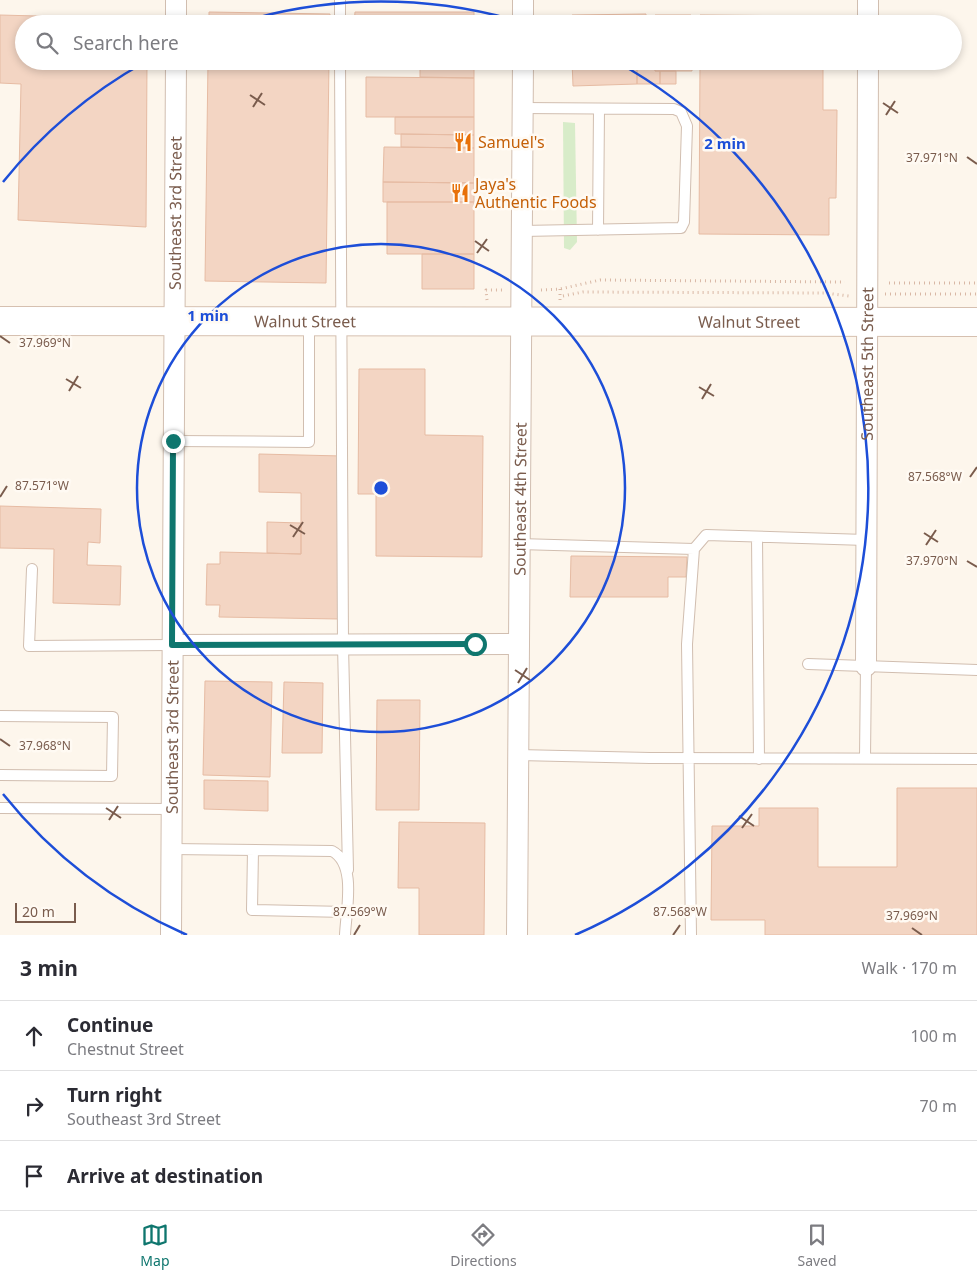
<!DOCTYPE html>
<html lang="en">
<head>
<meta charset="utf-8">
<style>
	body { margin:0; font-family:"Noto Sans",sans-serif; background:#f7f7f7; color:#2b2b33 }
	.scale { position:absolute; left:15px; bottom:12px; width:61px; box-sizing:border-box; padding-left:5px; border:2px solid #7a5c4d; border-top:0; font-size:14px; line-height:18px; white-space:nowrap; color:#7a5c4d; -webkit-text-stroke:4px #fffaf3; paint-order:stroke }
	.stop { position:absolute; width:15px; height:15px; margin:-11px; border:4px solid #0f766e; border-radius:50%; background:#fff }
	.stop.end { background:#0f766e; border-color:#fff; box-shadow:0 1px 5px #0008 }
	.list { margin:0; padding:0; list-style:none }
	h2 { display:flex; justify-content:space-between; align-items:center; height:65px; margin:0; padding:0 20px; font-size:21px }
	h2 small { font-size:16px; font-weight:400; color:#7c7c81 }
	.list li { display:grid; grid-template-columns:32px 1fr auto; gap:15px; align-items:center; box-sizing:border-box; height:70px; padding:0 20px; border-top:1px solid #e1e1e2 }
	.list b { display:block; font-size:19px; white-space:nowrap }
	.list p { margin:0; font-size:16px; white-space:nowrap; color:#7c7c81 }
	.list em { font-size:16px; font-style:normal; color:#7c7c81 }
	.icon { flex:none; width:28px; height:28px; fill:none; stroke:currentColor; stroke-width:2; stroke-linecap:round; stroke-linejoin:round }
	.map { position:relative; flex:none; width:977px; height:935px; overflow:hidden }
	.search { position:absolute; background:#fff; box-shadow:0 2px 8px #0003; left:15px; right:15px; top:15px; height:55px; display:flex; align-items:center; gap:12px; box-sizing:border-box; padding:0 18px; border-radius:28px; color:#7c7c81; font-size:19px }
	.sheet { height:275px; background:#fff }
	nav { display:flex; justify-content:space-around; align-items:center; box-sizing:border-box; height:70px; border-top:1px solid #e1e1e2; background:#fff; font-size:14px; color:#7c7c81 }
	nav a { display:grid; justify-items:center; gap:2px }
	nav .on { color:#0f766e }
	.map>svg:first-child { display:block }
</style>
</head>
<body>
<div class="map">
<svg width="977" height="935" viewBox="0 0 977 935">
	<rect width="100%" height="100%" fill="#fdf6ec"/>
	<!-- grass -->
	<path fill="#d8ecc9" d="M563 122 575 123 577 242 570 250 564 248Z"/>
	<!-- building -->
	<path fill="#f3d5c3" stroke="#e6bba3" d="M209 12 330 14V24H209Z
		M355 12H474V24H354Z
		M646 14V24H572V15Z
		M0 15 148 19V24H24V61H147L146 227 18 220 21 84 0 83Z
		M655 15H691V24H655Z
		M700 15 823 16V24H700Z
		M208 61H329L326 283 205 281Z
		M354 61H474V78L420 77V67L354 66Z
		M572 61H637V84L573 86Z
		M637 61H656L655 71H660V84H637Z
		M656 61H692V71H655Z
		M700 61H823V110H837L836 198H829V235L699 234Z
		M660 71H676V84H660Z
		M366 77 474 78V117H366Z
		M395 117H474V135L395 134Z
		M401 134 474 135V148L401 147Z
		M384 147 474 148V183L383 182Z
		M383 182 474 183V202H383Z
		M387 202H474V254H387Z
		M422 254H474V289H422Z
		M359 369H425V435L483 436 482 557 376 556V494H358Z
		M259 454 342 456 339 619 219 617 220 605H206L207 564H220V552L301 554V493L259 492Z
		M0 506 101 509 100 543 88 542 87 565 121 566 120 605 53 603 54 549 0 548Z
		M267 522 301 523V554L267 553Z
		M571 556 687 557 686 577H668V597H570Z
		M205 681 272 682 270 777 203 775Z
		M284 682 323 683 322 753H282Z
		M377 700H420L419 810H376Z
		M204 780 268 781V811L204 809Z
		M897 788H977V935H765V920H711L712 826H759V808H818V867H897Z
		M399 822 485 823 484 935H419V888H398Z"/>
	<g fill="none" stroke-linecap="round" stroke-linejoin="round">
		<!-- service casing -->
		<g stroke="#d1beb0" stroke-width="12">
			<path id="service" d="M340 0V24
				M340 61 343 645 348 870
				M598 230 599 109
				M522 231 681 228 684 222 687 126 681 112 674 109 522 108
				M173 441 309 442V323
				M757 537 759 759
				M519 544 694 549
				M32 569 29 646 172 645
				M808 664 977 670
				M0 716 113 717 112 776 0 775
				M518 755 650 758 977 759
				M865 758 866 666
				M0 808 171 809
				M171 849 332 851C357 864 346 910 345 935
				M253 850 252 910 346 912
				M691 935 687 644 694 549 706 535 866 540"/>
		</g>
		<!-- minor casing -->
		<g stroke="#d1beb0" stroke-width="22">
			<g id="minor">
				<path d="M176 24V0"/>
				<path d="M523 24V0"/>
				<path d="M868 24V0"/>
				<path d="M172 645 519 644"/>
				<path id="s1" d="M866 666 868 61"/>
				<path id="s2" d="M171 935 176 61"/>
				<path id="s3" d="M517 935 523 61"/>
			</g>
		</g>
		<!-- secondary casing -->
		<g stroke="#d6c0b0" stroke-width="30">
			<g id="secondary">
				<path id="s4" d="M0 321 977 322"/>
			</g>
		</g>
		<!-- path -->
		<path stroke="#d9b8a5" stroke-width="3" stroke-dasharray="1 4" stroke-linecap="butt" d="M889 283H977
			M541 290 560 289 600 280 845 282
			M885 294H977
			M563 296 583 292 825 293 849 296
			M487 300 486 290H503
			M560 300V289"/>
		<!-- service -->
		<use href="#service" stroke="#fff" stroke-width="10"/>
		<!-- minor -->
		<use href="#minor" stroke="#fff" stroke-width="20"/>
		<!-- secondary -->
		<use href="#secondary" stroke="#fff" stroke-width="28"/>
	</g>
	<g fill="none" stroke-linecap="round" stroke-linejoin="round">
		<!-- route -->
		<path stroke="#0f766e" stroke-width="6" d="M173 441 172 645 475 644"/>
	</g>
	<!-- ticks -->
	<path fill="none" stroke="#7a5c4d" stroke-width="2" d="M250 95 265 105M883 103 898 113M253 107 262 93M886 115 895 101M967 157 977 164M475 241 489 251M477 253 487 239M0 336 10 343M66 379 81 388M699 387 714 396M69 391 78 376M702 399 711 384M970 477 977 467M0 497 7 486M290 525 305 534M924 533 938 542M293 537 303 522M926 545 936 530M967 561 977 567M515 670 530 680M518 683 527 668M0 739 10 746M106 808 121 818M739 816 754 826M109 820 118 806M742 828 752 814M912 928 922 935M354 935 360 925M673 935 680 925"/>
	<!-- distance rings -->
	<g fill="none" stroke="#1d4ed8" stroke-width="2.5">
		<circle cx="381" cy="488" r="244"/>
		<path d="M187 935A487 487 0 0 1 3 794M3 182A487 487 0 0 1 145 62M235 24A487 487 0 0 1 527 24M617 62A487 487 0 0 1 575 935"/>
	</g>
	<!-- icons -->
	<defs>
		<g id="restaurant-bare" transform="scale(1.5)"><path d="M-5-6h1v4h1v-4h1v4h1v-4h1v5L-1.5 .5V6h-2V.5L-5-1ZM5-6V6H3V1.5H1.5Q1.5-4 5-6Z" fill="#e8710a" stroke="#fffaf3" stroke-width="2.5" paint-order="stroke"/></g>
	</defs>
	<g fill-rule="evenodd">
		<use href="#restaurant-bare" x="463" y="142"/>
		<use href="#restaurant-bare" x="460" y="193"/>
	</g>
	<g text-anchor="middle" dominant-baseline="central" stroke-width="5" stroke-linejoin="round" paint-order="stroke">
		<!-- food labels -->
		<g font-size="16" fill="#c56008" stroke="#fffaf3" text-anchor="start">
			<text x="478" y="142">Samuel's</text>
			<text x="475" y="184">Jaya's<tspan x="475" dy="18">Authentic Foods</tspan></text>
		</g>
		<!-- street labels -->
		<g font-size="16" fill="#7a5c4d" stroke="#fffaf3">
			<text stroke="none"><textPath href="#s2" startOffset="722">Southeast 3rd Street</textPath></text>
			<text stroke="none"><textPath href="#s4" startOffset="305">Walnut Street</textPath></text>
			<text stroke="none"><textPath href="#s4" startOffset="749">Walnut Street</textPath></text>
			<text stroke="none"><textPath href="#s1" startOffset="302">Southeast 5th Street</textPath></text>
			<text stroke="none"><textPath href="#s3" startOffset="436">Southeast 4th Street</textPath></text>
			<text stroke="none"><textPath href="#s2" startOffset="198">Southeast 3rd Street</textPath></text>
		</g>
	</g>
	<g font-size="12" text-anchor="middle" fill="#7a5c4d" stroke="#fffaf3" stroke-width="5" stroke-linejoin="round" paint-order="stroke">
		<text x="932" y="162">37.971°N</text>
		<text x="45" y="347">37.969°N</text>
		<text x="935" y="481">87.568°W</text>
		<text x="42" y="490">87.571°W</text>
		<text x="932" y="565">37.970°N</text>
		<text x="45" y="750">37.968°N</text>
		<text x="360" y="916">87.569°W</text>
		<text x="680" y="916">87.568°W</text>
		<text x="912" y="920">37.969°N</text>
	</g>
	<circle cx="381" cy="488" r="8" fill="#1d4ed8" stroke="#fffaf3" stroke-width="2.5"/>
	<g font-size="15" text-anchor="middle" font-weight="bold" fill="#1d4ed8" stroke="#fffaf3" stroke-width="5" stroke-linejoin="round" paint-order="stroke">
		<text x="725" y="149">2 min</text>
		<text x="208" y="321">1 min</text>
	</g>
</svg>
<div class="scale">20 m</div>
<div class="stop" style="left:475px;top:644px"></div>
<div class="stop end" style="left:173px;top:441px"></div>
<div class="search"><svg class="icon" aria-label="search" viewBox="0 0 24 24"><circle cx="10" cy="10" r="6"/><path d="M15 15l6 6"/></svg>Search here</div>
</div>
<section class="sheet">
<h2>3 min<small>Walk · 170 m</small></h2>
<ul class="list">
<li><svg class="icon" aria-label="ahead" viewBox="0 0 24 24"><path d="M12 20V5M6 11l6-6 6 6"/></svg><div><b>Continue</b><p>Chestnut Street</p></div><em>100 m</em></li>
<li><svg class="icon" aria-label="right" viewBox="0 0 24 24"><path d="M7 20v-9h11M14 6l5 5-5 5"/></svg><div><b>Turn right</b><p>Southeast 3rd Street</p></div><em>70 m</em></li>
<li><svg class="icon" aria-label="arrive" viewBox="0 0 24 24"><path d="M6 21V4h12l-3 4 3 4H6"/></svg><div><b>Arrive at destination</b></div></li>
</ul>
</section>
<nav>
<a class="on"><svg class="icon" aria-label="map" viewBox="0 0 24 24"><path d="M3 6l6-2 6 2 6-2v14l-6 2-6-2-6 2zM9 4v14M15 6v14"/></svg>Map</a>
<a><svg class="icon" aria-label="directions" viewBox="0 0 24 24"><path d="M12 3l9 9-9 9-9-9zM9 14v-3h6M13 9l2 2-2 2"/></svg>Directions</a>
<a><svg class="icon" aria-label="saved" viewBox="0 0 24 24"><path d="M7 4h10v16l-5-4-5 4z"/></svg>Saved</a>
</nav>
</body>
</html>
